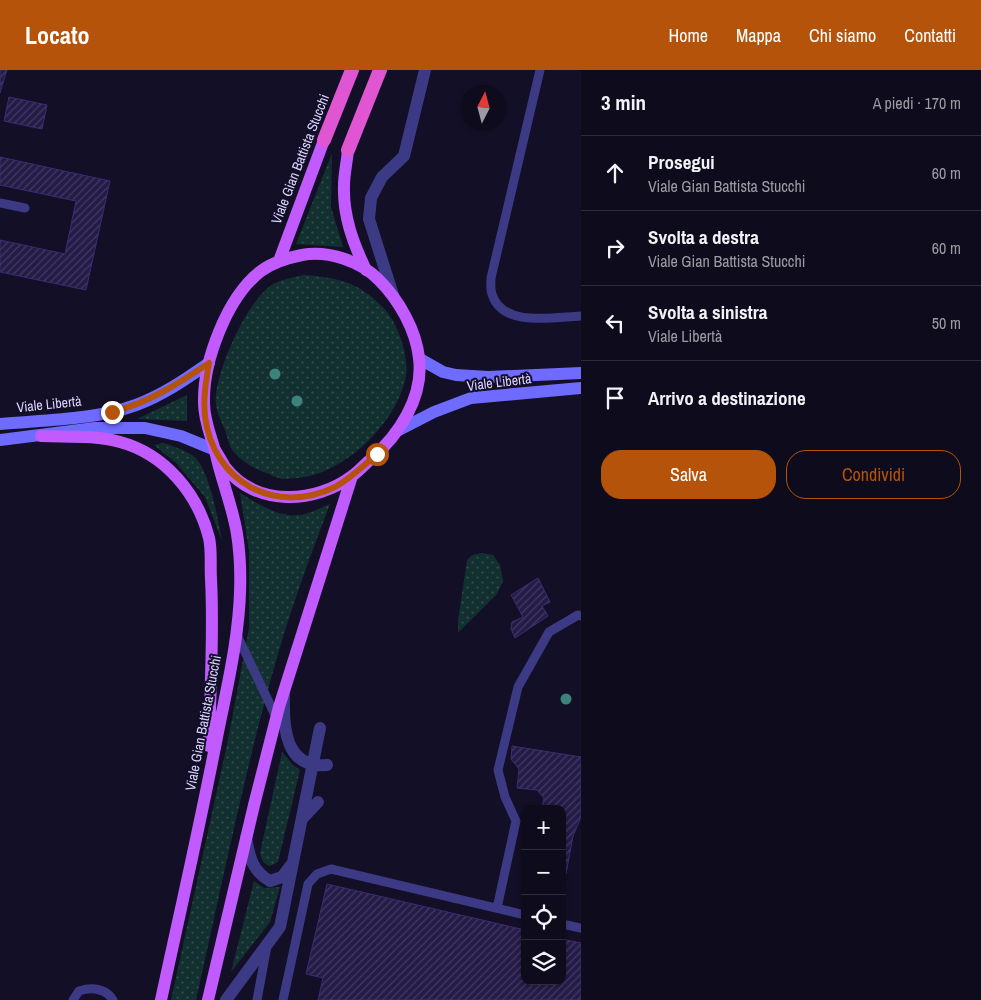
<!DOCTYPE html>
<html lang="it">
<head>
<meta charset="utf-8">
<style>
	body { margin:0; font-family:"Archivo Narrow",sans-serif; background:#1c1929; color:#f1f3f6 }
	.controls { position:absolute; right:15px; bottom:15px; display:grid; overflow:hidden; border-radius:10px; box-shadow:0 1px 4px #0004 }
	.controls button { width:45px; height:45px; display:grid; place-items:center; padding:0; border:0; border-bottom:1px solid #2e2b3b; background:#0e0b1c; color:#f1f3f6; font:25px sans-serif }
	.compass { position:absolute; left:461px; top:15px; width:45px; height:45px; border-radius:50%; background:#0e0b1c; box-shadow:0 1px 4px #0004; rotate:6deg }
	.stop { position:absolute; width:15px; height:15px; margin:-11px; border:4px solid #b45309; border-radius:50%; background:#fff }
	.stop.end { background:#b45309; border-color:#fff; box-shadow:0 1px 5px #0008 }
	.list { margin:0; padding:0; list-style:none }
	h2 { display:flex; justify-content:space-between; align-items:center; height:65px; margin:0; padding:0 20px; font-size:21px }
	h2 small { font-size:16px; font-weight:400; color:#9b9ba3 }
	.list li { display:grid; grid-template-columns:32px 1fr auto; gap:15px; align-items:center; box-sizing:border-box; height:75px; padding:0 20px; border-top:1px solid #2e2b3b }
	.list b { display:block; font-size:19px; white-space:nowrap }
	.list p { margin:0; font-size:16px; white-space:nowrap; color:#9b9ba3 }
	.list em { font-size:16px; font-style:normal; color:#9b9ba3 }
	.actions { display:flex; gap:10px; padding:15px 20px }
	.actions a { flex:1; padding:11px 0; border:1px solid #b45309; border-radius:20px; text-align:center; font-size:18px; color:#b45309 }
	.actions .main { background:#b45309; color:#fff }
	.icon { flex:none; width:28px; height:28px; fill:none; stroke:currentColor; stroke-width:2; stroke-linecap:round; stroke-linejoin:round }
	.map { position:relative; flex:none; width:581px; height:930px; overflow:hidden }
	header { display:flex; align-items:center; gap:30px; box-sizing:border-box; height:70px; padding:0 25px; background:#b45309; color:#fff }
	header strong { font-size:24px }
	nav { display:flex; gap:28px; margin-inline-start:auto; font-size:18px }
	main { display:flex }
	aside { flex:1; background:#0e0b1c }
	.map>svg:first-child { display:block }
</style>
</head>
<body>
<header>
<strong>Locato</strong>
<nav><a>Home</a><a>Mappa</a><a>Chi siamo</a><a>Contatti</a></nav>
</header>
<main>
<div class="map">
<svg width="581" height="930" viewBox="0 0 581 930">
	<defs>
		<pattern id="grass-dots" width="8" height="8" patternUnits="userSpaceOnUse" patternTransform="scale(1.25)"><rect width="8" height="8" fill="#12302f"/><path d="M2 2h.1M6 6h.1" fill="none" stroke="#344d4e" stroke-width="1.8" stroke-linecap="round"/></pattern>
		<pattern id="building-hatch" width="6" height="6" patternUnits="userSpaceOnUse" patternTransform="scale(1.25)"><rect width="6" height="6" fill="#241b47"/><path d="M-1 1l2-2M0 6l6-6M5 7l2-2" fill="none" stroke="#433b63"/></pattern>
	</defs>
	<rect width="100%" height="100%" fill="#130f26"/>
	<!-- grass -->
	<path fill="url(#grass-dots)" d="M332 83 331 137 343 177 296 174Z
		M304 205C341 208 362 213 387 242 399 257 409 287 406 306 397 353 345 404 297 408 292 408 286 409 282 409 276 408 270 404 264 402 254 399 240 390 233 381 229 376 227 366 225 360 222 352 217 344 216 335 212 307 249 225 275 213 284 209 295 207 304 205Z
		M187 325V351L137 349Z
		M163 373C171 375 190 382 196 388 210 404 218 449 222 471L205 427 176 393 154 375Z
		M240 423C258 434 282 450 305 444 313 442 322 437 330 434 311 484 293 533 278 584 245 698 222 815 196 930H171L228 670 249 558V481Z
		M482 483 493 485 500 495 503 511 497 524 458 563V551L467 490 472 485Z
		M282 682 293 695 300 700 278 792 270 796C263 794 262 790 260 783Z
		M254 811 264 818 280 817 270 852 231 902Z"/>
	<!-- building -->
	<path fill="url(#building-hatch)" stroke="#3b2d73" d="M0 0H7L0 23Z
		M9 27 47 35 42 59 4 51Z
		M0 87 110 111 86 220 0 202V170L65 184 76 131 0 115Z
		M538 508 550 532 542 536 548 546 515 568 511 559 512 552 523 547 511 525Z
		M512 676 581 687V747L573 766 566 804H562V739H542L544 728 537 720 517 718 519 699 511 689Z
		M327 814 525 860V911H562V869L581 873V930H318L323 908 306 904Z"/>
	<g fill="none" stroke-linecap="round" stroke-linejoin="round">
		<!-- service -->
		<path stroke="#3d3a85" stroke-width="9" d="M540 0 491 208C491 213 490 219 492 224 502 258 554 247 581 246
			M0 133 25 138
			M237 565 276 647
			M497 838 516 751 505 727 498 700 518 617 549 562 578 545 581 546
			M562 854 581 858
			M73 930 79 921C91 917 106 918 113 930
			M257 930 267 876
			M283 930 308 814 317 804 331 799 525 845"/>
		<!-- minor -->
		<path stroke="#3d3a85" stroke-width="12" d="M393 225 369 149 371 128 382 107 404 86 425 0
			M284 626C283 657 285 699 327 695
			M302 749 318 732
			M246 767C249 786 252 801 270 811L282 807 291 795
			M226 930 280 857 320 658"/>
		<!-- secondary -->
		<path stroke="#6f6bff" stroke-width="12" d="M420 289 443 302 456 305 488 307 581 303
			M0 354C44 350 95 350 136 335 163 325 186 309 209 293
			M397 361 434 342 471 328 581 318
			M0 370 95 358H145L181 366 215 380"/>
		<!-- primary -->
		<path stroke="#c25bff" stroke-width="12" d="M348 80C347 92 344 104 344 116 343 146 353 173 366 200
			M279 191 324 70
			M41 366C67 367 95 365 120 372 165 384 198 424 209 468 212 481 210 496 211 509 214 565 210 621 209 676
			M161 930C180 842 200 755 217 667 224 631 233 595 237 559 241 527 242 496 237 464 233 439 223 414 217 389 213 370 204 353 204 333 203 291 227 227 261 201 273 192 287 188 302 185 327 180 361 191 379 210 399 230 416 260 419 288 424 327 399 365 371 389 365 394 359 401 352 406 315 434 256 437 225 397 222 392 219 386 215 380
			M208 930 254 735 279 637 352 406"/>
		<!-- trunk -->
		<path stroke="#e055d1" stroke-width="14" d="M324 70 352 0
			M348 80 380 0"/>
	</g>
	<!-- trees -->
	<g fill="#3d827b">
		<circle cx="275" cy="304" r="5.5"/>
		<circle cx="297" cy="331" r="5.5"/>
		<circle cx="566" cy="629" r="5.5"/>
	</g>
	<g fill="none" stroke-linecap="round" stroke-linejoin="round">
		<!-- route -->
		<path stroke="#b45309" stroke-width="6" d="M112 342C148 333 178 314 209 293 206 311 203 328 205 346 213 412 275 446 335 417 351 408 363 396 377 384"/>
	</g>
	<g text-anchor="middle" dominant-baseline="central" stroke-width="4" stroke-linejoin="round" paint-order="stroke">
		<!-- street labels -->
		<g font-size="14" fill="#d9d4ff" stroke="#130f26">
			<text transform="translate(300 89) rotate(-69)">Viale Gian Battista Stucchi</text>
			<text transform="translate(499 312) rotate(-7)">Viale Libertà</text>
			<text transform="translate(49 334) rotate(-6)">Viale Libertà</text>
			<text transform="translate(203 653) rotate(-79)">Viale Gian Battista Stucchi</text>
		</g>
	</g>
</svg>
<div class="controls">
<button>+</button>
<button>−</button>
<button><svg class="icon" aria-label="locate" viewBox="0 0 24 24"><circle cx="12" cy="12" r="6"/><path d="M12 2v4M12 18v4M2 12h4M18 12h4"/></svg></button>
<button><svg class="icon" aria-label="layers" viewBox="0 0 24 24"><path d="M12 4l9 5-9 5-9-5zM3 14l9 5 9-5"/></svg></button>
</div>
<svg class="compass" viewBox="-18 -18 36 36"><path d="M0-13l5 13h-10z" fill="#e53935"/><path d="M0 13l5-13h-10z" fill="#9b9ba3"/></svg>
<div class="stop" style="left:377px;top:384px"></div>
<div class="stop end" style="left:112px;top:342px"></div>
</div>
<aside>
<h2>3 min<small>A piedi · 170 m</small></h2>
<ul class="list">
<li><svg class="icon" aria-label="ahead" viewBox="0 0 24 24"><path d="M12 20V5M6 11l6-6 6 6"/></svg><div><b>Prosegui</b><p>Viale Gian Battista Stucchi</p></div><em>60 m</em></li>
<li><svg class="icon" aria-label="right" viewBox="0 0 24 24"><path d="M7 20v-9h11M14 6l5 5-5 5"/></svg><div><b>Svolta a destra</b><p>Viale Gian Battista Stucchi</p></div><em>60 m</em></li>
<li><svg class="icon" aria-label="left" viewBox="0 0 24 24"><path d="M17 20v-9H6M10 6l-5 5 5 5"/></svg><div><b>Svolta a sinistra</b><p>Viale Libertà</p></div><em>50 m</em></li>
<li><svg class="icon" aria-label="arrive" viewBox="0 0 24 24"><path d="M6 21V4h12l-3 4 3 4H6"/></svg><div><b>Arrivo a destinazione</b></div></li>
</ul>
<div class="actions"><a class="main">Salva</a><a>Condividi</a></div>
</aside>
</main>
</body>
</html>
